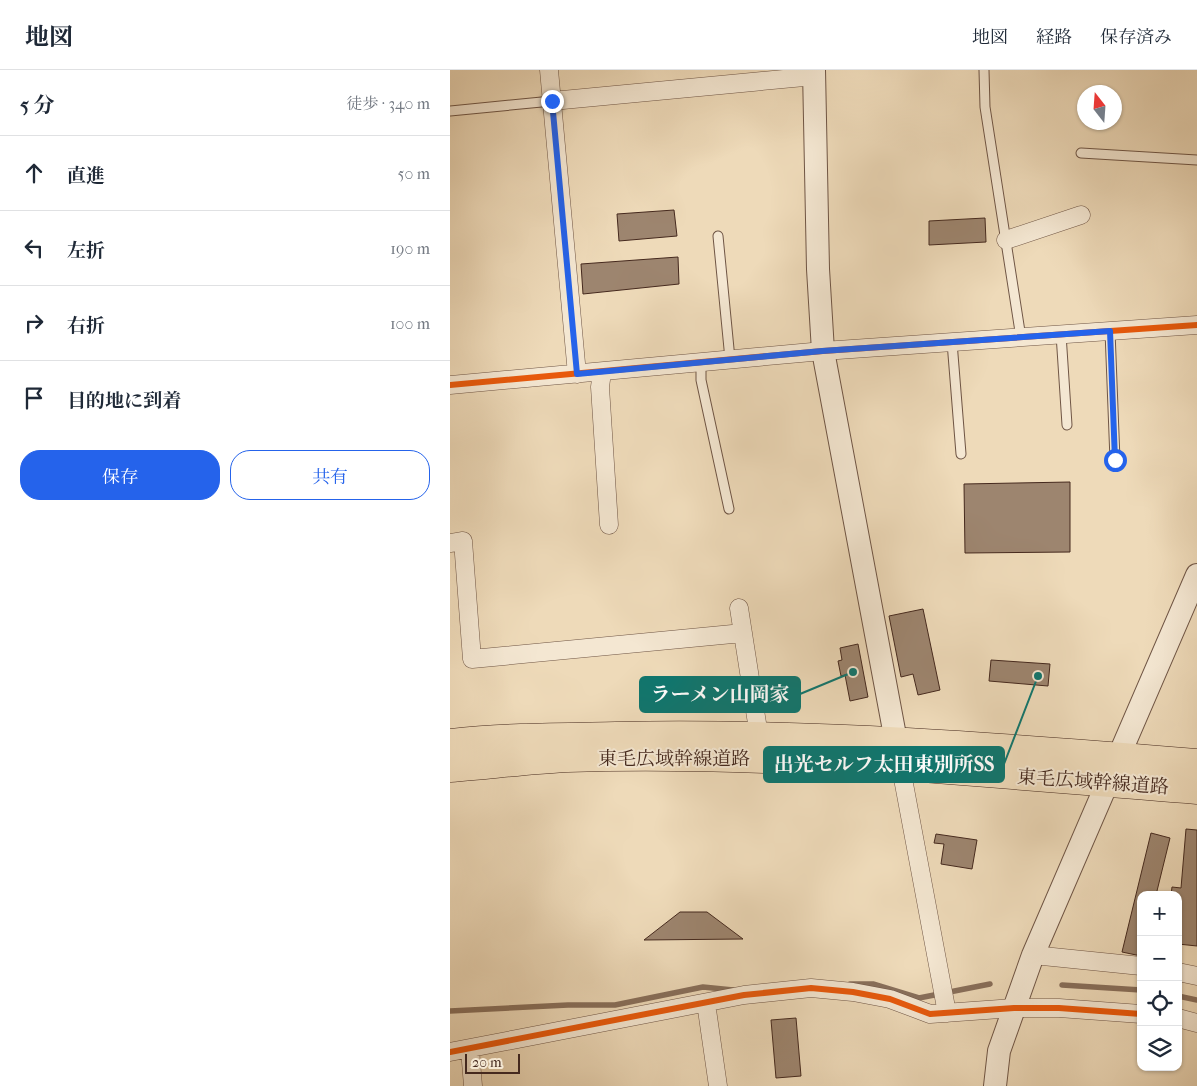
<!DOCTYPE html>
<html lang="ja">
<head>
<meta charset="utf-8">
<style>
	body { margin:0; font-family:"IM FELL French Canon","Noto Serif JP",serif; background:#f2f2f3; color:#1f2937 }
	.controls { position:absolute; right:15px; bottom:15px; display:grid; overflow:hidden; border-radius:10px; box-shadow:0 1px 4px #0004 }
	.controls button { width:45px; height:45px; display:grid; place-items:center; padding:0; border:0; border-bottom:1px solid #e0e1e3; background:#fff; color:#1f2937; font:25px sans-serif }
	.compass { position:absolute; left:627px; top:15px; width:45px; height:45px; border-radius:50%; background:#fff; box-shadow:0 1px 4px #0004; rotate:343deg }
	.scale { position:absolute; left:15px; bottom:12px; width:55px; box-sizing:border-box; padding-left:5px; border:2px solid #45291e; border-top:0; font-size:14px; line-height:18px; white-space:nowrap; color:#45291e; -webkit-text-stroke:4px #f4e7d2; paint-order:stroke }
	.stop { position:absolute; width:15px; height:15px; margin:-11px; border:4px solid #2563eb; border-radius:50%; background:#fff }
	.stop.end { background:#2563eb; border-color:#fff; box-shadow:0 1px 5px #0008 }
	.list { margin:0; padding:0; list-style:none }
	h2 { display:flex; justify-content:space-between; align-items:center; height:65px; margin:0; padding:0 20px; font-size:21px }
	h2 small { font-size:16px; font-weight:400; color:#747a83 }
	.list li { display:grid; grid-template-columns:32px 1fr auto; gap:15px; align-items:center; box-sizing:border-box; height:75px; padding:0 20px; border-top:1px solid #e0e1e3 }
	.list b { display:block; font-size:19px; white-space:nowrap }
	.list em { font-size:16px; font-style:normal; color:#747a83 }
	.actions { display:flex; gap:10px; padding:15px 20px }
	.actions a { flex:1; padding:11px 0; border:1px solid #2563eb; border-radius:20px; text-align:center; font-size:18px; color:#2563eb }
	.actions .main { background:#2563eb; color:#fff }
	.icon { flex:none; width:28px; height:28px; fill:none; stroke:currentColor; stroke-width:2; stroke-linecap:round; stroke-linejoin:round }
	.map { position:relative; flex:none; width:747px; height:1016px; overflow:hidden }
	header { display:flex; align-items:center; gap:30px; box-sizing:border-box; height:70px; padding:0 25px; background:#fff; border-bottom:1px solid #e0e1e3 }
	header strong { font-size:24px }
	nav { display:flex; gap:28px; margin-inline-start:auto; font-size:18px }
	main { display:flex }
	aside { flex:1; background:#fff }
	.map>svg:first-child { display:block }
</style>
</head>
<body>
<header>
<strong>地図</strong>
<nav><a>地図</a><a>経路</a><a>保存済み</a></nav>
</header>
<main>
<aside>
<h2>5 分<small>徒歩 · 340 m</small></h2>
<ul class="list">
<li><svg class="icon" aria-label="ahead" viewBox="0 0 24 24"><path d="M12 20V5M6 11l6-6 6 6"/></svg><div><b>直進</b></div><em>50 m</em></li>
<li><svg class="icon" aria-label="left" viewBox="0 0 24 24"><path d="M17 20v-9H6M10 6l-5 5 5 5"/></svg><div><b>左折</b></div><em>190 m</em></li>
<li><svg class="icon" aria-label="right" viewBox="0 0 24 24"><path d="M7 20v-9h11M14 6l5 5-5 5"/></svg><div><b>右折</b></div><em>100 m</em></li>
<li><svg class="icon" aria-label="arrive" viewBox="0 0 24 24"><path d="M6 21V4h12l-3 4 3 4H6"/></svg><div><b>目的地に到着</b></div></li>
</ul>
<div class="actions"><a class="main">保存</a><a>共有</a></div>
</aside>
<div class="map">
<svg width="747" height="1016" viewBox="0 0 747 1016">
	<rect width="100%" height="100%" fill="#eedab9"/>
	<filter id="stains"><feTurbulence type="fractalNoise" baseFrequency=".004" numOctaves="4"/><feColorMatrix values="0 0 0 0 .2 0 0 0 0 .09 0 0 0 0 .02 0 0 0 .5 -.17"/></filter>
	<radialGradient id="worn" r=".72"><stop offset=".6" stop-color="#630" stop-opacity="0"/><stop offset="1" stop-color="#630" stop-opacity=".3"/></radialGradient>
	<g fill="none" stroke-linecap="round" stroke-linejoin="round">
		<!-- stream -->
		<path stroke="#886f5b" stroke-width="5.5" d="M400 914H423L469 928 540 914
			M612 915 691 920
			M728 926 747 930
			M0 941 118 935H165L253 917 283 920"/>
	</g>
	<!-- building -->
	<path fill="#9d856f" stroke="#45291e" d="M224 140 227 166 169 171 167 144Z
		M535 148 536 172 479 175V151Z
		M228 187 229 214 133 224 131 194Z
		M620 412V482L515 483 514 414Z
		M473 539 490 620 468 625 463 604 451 607 439 546Z
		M408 574 418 627 400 631 395 605 391 606 388 591 392 590 390 578Z
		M541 590 600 594 598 616 539 611Z
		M736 759 747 760V876L728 874V825H721L722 817 731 818Z
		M701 763 720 768 706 825H691V886L672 882Z
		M486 764 527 770 522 799 491 794 494 774 484 773Z
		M230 842H257L293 869 194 870Z
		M346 948 351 1006 326 1008 321 950Z"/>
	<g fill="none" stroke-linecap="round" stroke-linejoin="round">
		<!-- service casing -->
		<g stroke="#6f5545" stroke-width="11">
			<path id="service" d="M534 0 535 37 571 268
				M0 41 102 31
				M631 83 747 90
				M268 166 280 289
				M660 261 665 390
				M611 264 617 355
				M502 272 511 384
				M251 292V310L279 439"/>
		</g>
		<!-- minor casing -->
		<g stroke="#6f5545" stroke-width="19">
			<path id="minor" d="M99 0 127 304
				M102 31 365 6
				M556 170 631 145
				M152 302 150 317 159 455
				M0 315 373 281 747 255
				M0 473 13 471 22 589 293 563
				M289 538 309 666
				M451 698 497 943
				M583 885 691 896
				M728 902 747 906
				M256 933 268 1016
				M728 948 747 953
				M20 979 23 1016
				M0 982 294 925 361 918 403 922 440 929 480 944 564 938H609L691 944"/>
		</g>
		<!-- tertiary casing -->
		<g stroke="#6f5545" stroke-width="24">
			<path id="tertiary" d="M364 0 368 199 373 281 446 671
				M545 1016 549 981 583 885 747 505"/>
		</g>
		<!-- trunk casing -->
		<g stroke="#45291e" stroke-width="29">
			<path id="trunk" d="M0 673C55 667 111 667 166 666 360 662 554 677 747 693
				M0 698C39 695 78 690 117 688 327 681 538 704 747 720"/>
		</g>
		<!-- service -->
		<use href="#service" stroke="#f4e7d2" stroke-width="9"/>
		<!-- minor -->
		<use href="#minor" stroke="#f4e7d2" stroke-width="18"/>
		<!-- tertiary -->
		<use href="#tertiary" stroke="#f4e7d2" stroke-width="22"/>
		<!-- trunk -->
		<use href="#trunk" stroke="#eedab9" stroke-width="28"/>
		<!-- cycleway casing -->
		<g stroke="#f4e7d2" stroke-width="9">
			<path id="cycleway" d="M0 315 373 281 747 255
				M0 982 294 925 361 918 403 922 440 929 480 944 564 938H609L691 944"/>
		</g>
		<!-- cycleway -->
		<use href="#cycleway" stroke="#e8590c" stroke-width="6"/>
	</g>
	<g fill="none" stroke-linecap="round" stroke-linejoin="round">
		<!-- route -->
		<path stroke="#2563eb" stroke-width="6" d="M102 31 127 304 372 281 660 261 665 390"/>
	</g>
	<g text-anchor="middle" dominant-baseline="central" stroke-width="4" stroke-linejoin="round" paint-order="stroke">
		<!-- street labels -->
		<g font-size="19" fill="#45291e" stroke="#f4e7d2">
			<text x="224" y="689">東毛広域幹線道路</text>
			<text transform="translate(643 712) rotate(4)">東毛広域幹線道路</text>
		</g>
	</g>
	<!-- callouts -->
	<path fill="none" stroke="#0f766e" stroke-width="2" d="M403 602L350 624M588 606L554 694"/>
	<g fill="#0f766e" stroke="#f4e7d2" stroke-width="2">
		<circle cx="403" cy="602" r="5"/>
		<circle cx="588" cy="606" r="5"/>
	</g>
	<g fill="#0f766e" stroke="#0f766e" stroke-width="2">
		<rect x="190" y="607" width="160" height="35" rx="5"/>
		<rect x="314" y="677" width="240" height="35" rx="5"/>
	</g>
	<g font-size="20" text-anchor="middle" font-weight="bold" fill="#fff">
		<text x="270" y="631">ラーメン山岡家</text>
		<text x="434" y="701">出光セルフ太田東別所SS</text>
	</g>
	<rect width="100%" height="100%" filter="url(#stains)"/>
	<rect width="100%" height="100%" fill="url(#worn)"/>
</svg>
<div class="controls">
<button>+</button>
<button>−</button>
<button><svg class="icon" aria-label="locate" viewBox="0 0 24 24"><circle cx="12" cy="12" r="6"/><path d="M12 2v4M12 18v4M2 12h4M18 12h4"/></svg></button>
<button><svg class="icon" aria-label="layers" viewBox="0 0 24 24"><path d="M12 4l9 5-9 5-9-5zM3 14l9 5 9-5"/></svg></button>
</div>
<svg class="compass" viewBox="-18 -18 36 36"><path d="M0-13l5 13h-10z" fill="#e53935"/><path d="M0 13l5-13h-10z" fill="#747a83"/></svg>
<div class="scale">20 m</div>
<div class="stop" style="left:665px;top:390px"></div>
<div class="stop end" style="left:102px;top:31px"></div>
</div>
</main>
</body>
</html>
